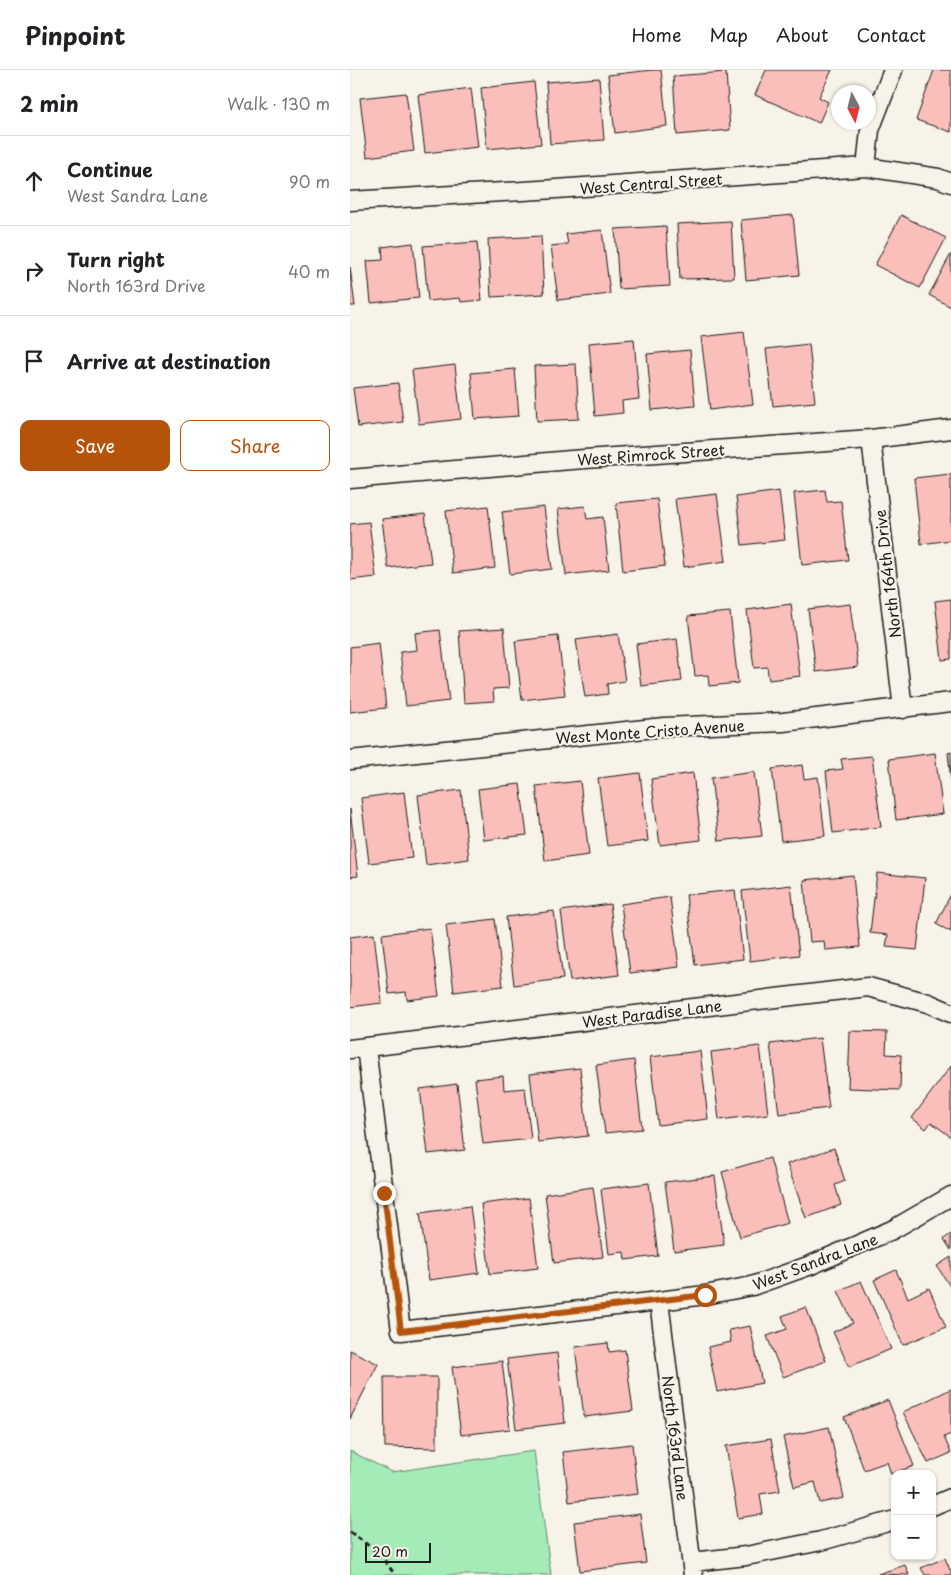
<!DOCTYPE html>
<html lang="en">
<head>
<meta charset="utf-8">
<style>
	body { margin:0; font-family:"Playpen Sans",sans-serif; background:#f6f6f6; color:#202124 }
	.controls { position:absolute; right:15px; bottom:15px; display:grid; overflow:hidden; border-radius:10px; box-shadow:0 1px 4px #0004 }
	.controls button { width:45px; height:45px; display:grid; place-items:center; padding:0; border:0; border-bottom:1px solid #e0e0e0; background:#fff; color:#202124; font:25px sans-serif }
	.compass { position:absolute; left:481px; top:15px; width:45px; height:45px; border-radius:50%; background:#fff; box-shadow:0 1px 4px #0004; rotate:173deg }
	.scale { position:absolute; left:15px; bottom:12px; width:66px; box-sizing:border-box; padding-left:5px; border:2px solid #1c1c1c; border-top:0; font-size:14px; line-height:18px; white-space:nowrap; color:#1c1c1c; -webkit-text-stroke:4px #f7f3e8; paint-order:stroke }
	.stop { position:absolute; width:15px; height:15px; margin:-11px; border:4px solid #b45309; border-radius:50%; background:#fff }
	.stop.end { background:#b45309; border-color:#fff; box-shadow:0 1px 5px #0008 }
	.list { margin:0; padding:0; list-style:none }
	h2 { display:flex; justify-content:space-between; align-items:center; height:65px; margin:0; padding:0 20px; font-size:21px }
	h2 small { font-size:16px; font-weight:400; color:#757577 }
	.list li { display:grid; grid-template-columns:32px 1fr auto; gap:15px; align-items:center; box-sizing:border-box; height:90px; padding:0 20px; border-top:1px solid #e0e0e0 }
	.list b { display:block; font-size:19px; white-space:nowrap }
	.list p { margin:0; font-size:16px; white-space:nowrap; color:#757577 }
	.list em { font-size:16px; font-style:normal; color:#757577 }
	.actions { display:flex; gap:10px; padding:15px 20px }
	.actions a { flex:1; padding:11px 0; border:1px solid #b45309; border-radius:10px; text-align:center; font-size:18px; color:#b45309 }
	.actions .main { background:#b45309; color:#fff }
	.icon { flex:none; width:28px; height:28px; fill:none; stroke:currentColor; stroke-width:2; stroke-linecap:round; stroke-linejoin:round }
	.map { position:relative; flex:none; width:601px; height:1505px; overflow:hidden }
	header { display:flex; align-items:center; gap:30px; box-sizing:border-box; height:70px; padding:0 25px; background:#fff; border-bottom:1px solid #e0e0e0 }
	header strong { font-size:24px }
	nav { display:flex; gap:28px; margin-inline-start:auto; font-size:18px }
	main { display:flex }
	aside { flex:1; background:#fff }
	.map>svg:first-child { display:block }
</style>
</head>
<body>
<header>
<strong>Pinpoint</strong>
<nav><a>Home</a><a>Map</a><a>About</a><a>Contact</a></nav>
</header>
<main>
<aside>
<h2>2 min<small>Walk · 130 m</small></h2>
<ul class="list">
<li><svg class="icon" aria-label="ahead" viewBox="0 0 24 24"><path d="M12 20V5M6 11l6-6 6 6"/></svg><div><b>Continue</b><p>West Sandra Lane</p></div><em>90 m</em></li>
<li><svg class="icon" aria-label="right" viewBox="0 0 24 24"><path d="M7 20v-9h11M14 6l5 5-5 5"/></svg><div><b>Turn right</b><p>North 163rd Drive</p></div><em>40 m</em></li>
<li><svg class="icon" aria-label="arrive" viewBox="0 0 24 24"><path d="M6 21V4h12l-3 4 3 4H6"/></svg><div><b>Arrive at destination</b></div></li>
</ul>
<div class="actions"><a class="main">Save</a><a>Share</a></div>
</aside>
<div class="map">
<svg width="601" height="1505" viewBox="0 0 601 1505">
	<rect width="100%" height="100%" fill="#f7f3e8"/>
	<filter id="ink" filterUnits="userSpaceOnUse"><feTurbulence type="fractalNoise" baseFrequency=".02" numOctaves="2"/><feDisplacementMap in="SourceGraphic" scale="10" xChannelSelector="R" yChannelSelector="G"/><feConvolveMatrix kernelMatrix="1 2 1 2 8 2 1 2 1" color-interpolation-filters="sRGB"/></filter>
	<g filter="url(#ink)">
		<!-- green -->
		<path fill="#a5ebb8" stroke="#60846a" d="M0 1381 42 1402 184 1381 201 1505H0Z"/>
		<!-- building -->
		<path fill="#fabebb" stroke="#1c1c1c" d="M302 0H311L317 56 265 63 258 5Z
			M416 0H482L469 27 478 32 469 53 405 25Z
			M584 0H601V62L566 50Z
			M376 2 380 60 327 65 323 6Z
			M249 8 254 70 200 74 196 12Z
			M184 12 191 74 137 79 131 18Z
			M121 18 128 77 75 83 68 25Z
			M56 23 64 81 17 87 10 28Z
			M443 145 449 205 396 210 391 150Z
			M551 145 596 168 570 218 525 195Z
			M381 151 384 208 330 209 327 154Z
			M316 156 320 216 269 219 265 159Z
			M252 160 260 224 208 230 201 176 218 174 216 164Z
			M191 166 194 224 141 227 138 169Z
			M127 172 132 230 111 232 110 228 78 231 73 176Z
			M63 173 69 228 21 233 17 191 33 190 32 177Z
			M601 184V237L579 225Z
			M0 197 5 236H0Z
			M394 262 403 334 360 340 351 267Z
			M284 269 289 329 272 331 273 343 245 346 239 273Z
			M459 274 465 332 423 336 416 279Z
			M340 280 345 336 302 340 297 284Z
			M226 294 229 349 187 351 184 296Z
			M105 295 111 349 69 354 62 300Z
			M165 299 169 346 125 349 121 303Z
			M48 313 53 352 8 357 3 318Z
			M601 404V470L571 474 564 408Z
			M475 420 477 432 491 431 498 490 452 495 444 423Z
			M429 421 435 470 392 475 386 427Z
			M367 424 376 491 334 497 325 429Z
			M307 429 315 496 273 501 266 433Z
			M138 436 145 498 103 503 96 441Z
			M235 436 237 449 253 447 259 500 216 505 208 439Z
			M194 437 202 499 160 504 152 442Z
			M75 444 81 493 38 498 32 449Z
			M19 452 26 507 0 510V454Z
			M601 529V589L592 590 585 531Z
			M441 534 450 606 419 610 417 597 404 598 397 540Z
			M500 534 508 597 466 602 458 539Z
			M380 542 388 613 359 616 358 605 345 606 338 546Z
			M154 558 159 618 143 619 144 631 114 633 109 561Z
			M90 560 99 631 56 636 50 582 67 580 65 563Z
			M268 564 275 611 257 614 258 624 235 627 226 570Z
			M208 566 215 625 172 630 165 571Z
			M327 569 332 611 291 616 286 574Z
			M29 573 36 638 0 642V577Z
			M601 682V711L598 683Z
			M585 683 593 744 546 750 539 689Z
			M522 686 531 757 483 763 476 701 493 699 491 689Z
			M452 695 454 709 468 707 475 766 431 771 422 699Z
			M404 702 412 766 369 771 361 708Z
			M290 703 298 771 257 776 248 708Z
			M343 703 351 770 310 775 301 709Z
			M230 711 239 785 195 791 186 716Z
			M170 714 177 765 134 770 128 719Z
			M111 720 119 789 76 795 68 725Z
			M54 722 62 788 19 793 11 728Z
			M0 739 8 806 0 807Z
			M527 803 575 808 567 880 536 877 538 865 520 863Z
			M503 805 510 877 475 880 474 871 460 872 454 810Z
			M441 815 449 885 400 891 392 821Z
			M385 820 393 889 345 895 336 825Z
			M601 824V862L586 854Z
			M320 827 329 897 280 903 271 834Z
			M260 834 269 905 220 911 211 841Z
			M204 841 213 909 164 915 156 847Z
			M145 849 153 916 104 922 96 855Z
			M80 858 89 926 57 930 56 922 39 924 32 864Z
			M24 864 32 933 0 937V867Z
			M500 961 537 962 536 984 551 985 550 1020 498 1018Z
			M470 968 479 1038 429 1044 420 974Z
			M410 976 418 1044 369 1050 361 982Z
			M350 981 358 1049 308 1055 300 987Z
			M284 990 292 1059 255 1063 246 995Z
			M601 996V1067L581 1052 576 1059 562 1048Z
			M230 998 238 1066 188 1072 180 1004Z
			M153 1006 154 1020 175 1018 181 1069 133 1074 125 1009Z
			M107 1014 115 1080 78 1084 70 1019Z
			M484 1078 495 1111 485 1115 491 1135 456 1148 437 1094Z
			M420 1088 438 1153 390 1167 372 1102Z
			M365 1106 374 1175 324 1181 315 1112Z
			M299 1113 308 1186 275 1190 274 1182 259 1184 251 1119Z
			M243 1117 253 1187 204 1193 195 1124Z
			M179 1128 188 1198 140 1204 131 1134Z
			M120 1136 129 1203 79 1210 70 1143Z
			M601 1164V1180L594 1169Z
			M601 1187V1218L587 1196Z
			M546 1200 558 1228 579 1218 596 1257 553 1275 524 1210Z
			M511 1211 541 1279 499 1297 483 1262 503 1253 488 1221Z
			M456 1237 476 1291 433 1307 417 1266 437 1259 432 1246Z
			M400 1256 412 1313 367 1322 358 1277 381 1272 379 1260Z
			M258 1273 259 1282 275 1280 283 1341 234 1347 225 1277Z
			M0 1280 28 1294 0 1349Z
			M207 1283 215 1353 166 1359 157 1289Z
			M152 1291 160 1359 111 1365 102 1297Z
			M34 1307H87V1378L35 1377Z
			M601 1319V1364L594 1367 601 1383 578 1393 553 1342Z
			M538 1330 564 1396 541 1404 537 1392 514 1400 494 1347Z
			M479 1357 494 1428 470 1433 465 1412 444 1417 433 1367Z
			M421 1369 430 1421 410 1424 413 1444 388 1448 376 1376Z
			M282 1374 288 1424 219 1432 213 1382Z
			M290 1444 296 1493 230 1501 224 1452Z
			M595 1488 600 1500H601V1505H575L571 1498Z
			M555 1495 559 1505 528 1504Z"/>
		<g fill="none" stroke-linecap="round" stroke-linejoin="round">
			<!-- minor casing -->
			<g stroke="#1c1c1c" stroke-width="21">
				<path id="minor" d="M516 97 520 60 543 0
					M0 131 206 119 516 97 588 108 601 113
					M521 369 553 639
					M0 409 221 390 521 369 601 359
					M0 690 314 657 433 652 601 632
					M16 977 51 1261 309 1231 355 1225 402 1216 461 1195 542 1160 601 1126
					M0 979 518 917 578 933 601 943
					M309 1231 343 1505
					M582 1436 601 1428
					M342 1492 396 1486 471 1471 545 1450"/>
			</g>
			<!-- path -->
			<path stroke="#1c1c1c" stroke-width="3" stroke-dasharray="5 4" stroke-linecap="butt" d="M0 1462 30 1484 45 1505"/>
			<!-- minor -->
			<use href="#minor" stroke="#f7f3e8" stroke-width="18"/>
		</g>
	</g>
	<g fill="none" stroke-linecap="round" stroke-linejoin="round" filter="url(#ink)">
		<!-- route -->
		<path stroke="#b45309" stroke-width="6" d="M34 1123 51 1261 355 1225"/>
	</g>
	<g text-anchor="middle" dominant-baseline="central" stroke-width="4" stroke-linejoin="round" paint-order="stroke">
		<!-- street labels -->
		<g font-size="15" fill="#1c1c1c" stroke="#f7f3e8">
			<text transform="translate(301 113) rotate(-4)">West Central Street</text>
			<text transform="translate(301 384) rotate(-4)">West Rimrock Street</text>
			<text transform="translate(537 504) rotate(-97)">North 164th Drive</text>
			<text transform="translate(300 661) rotate(-4)">West Monte Cristo Avenue</text>
			<text transform="translate(302 943) rotate(-7)">West Paradise Lane</text>
			<text transform="translate(465 1191) rotate(-21)">West Sandra Lane</text>
			<text transform="translate(326 1368) rotate(83)">North 163rd Lane</text>
		</g>
	</g>
</svg>
<div class="controls">
<button>+</button>
<button>−</button>
</div>
<svg class="compass" viewBox="-18 -18 36 36"><path d="M0-13l5 13h-10z" fill="#e53935"/><path d="M0 13l5-13h-10z" fill="#757577"/></svg>
<div class="scale">20 m</div>
<div class="stop" style="left:355px;top:1225px"></div>
<div class="stop end" style="left:34px;top:1123px"></div>
</div>
</main>
</body>
</html>
